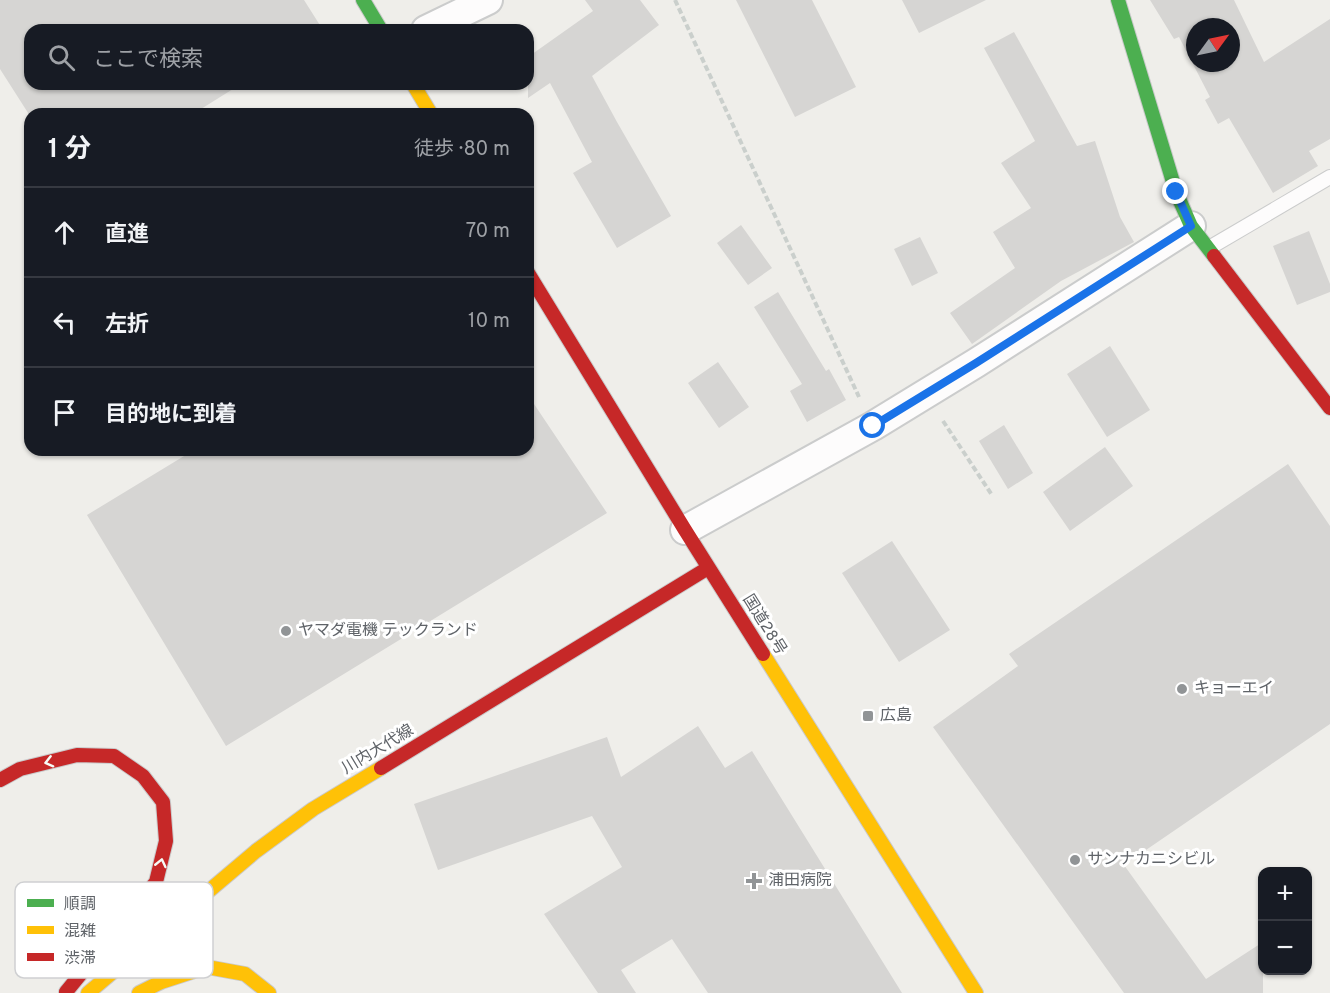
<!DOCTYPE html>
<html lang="ja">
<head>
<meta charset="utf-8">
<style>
	body { margin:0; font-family:Overpass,"Noto Sans JP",sans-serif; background:#20242c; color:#f1f3f6 }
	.controls { position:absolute; right:18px; bottom:18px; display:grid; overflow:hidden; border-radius:12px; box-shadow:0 2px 4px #0004 }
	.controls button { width:54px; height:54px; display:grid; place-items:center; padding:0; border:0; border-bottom:2px solid #363941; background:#171b24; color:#f1f3f6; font:30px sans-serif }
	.compass { position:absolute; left:1186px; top:18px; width:54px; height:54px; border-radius:50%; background:#171b24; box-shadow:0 2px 4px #0004; rotate:57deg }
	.stop { position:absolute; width:18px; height:18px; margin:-14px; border:4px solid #1a73e8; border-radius:50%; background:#fff }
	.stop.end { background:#1a73e8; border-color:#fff; box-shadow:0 2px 6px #0008 }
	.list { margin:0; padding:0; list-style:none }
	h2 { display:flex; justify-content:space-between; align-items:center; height:78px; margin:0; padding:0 24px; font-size:26px }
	h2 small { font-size:20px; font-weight:400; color:#9ea1a6 }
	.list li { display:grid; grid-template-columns:39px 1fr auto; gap:18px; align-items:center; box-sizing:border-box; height:90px; padding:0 24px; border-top:2px solid #363941 }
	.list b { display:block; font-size:22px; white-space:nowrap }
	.list em { font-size:20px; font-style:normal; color:#9ea1a6 }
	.icon { flex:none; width:33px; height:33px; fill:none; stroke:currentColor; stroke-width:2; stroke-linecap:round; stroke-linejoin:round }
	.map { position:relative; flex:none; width:1330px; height:993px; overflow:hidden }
	.search { position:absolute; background:#171b24; box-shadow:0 2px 4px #0004; left:24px; top:24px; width:510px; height:66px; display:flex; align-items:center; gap:15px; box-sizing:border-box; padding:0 21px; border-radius:18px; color:#9ea1a6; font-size:22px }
	.panel { position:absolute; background:#171b24; box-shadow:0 2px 4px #0004; left:24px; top:108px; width:510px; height:348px; border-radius:18px }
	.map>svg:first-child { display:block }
</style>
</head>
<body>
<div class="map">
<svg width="1330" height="993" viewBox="0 0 1330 993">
	<rect width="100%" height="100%" fill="#efeeea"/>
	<!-- building -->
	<path fill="#d6d5d3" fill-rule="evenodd" d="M0 0H304L323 30H30V84H241L193 114H30V116L0 69Z
		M585 0H640L659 25 592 76 617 122 671 216 617 248 573 173 592 162 550 83 528 98V57L593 11Z
		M736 0H812L856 87 795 117Z
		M902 0H986L919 33Z
		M1150 0H1234L1264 62 1330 19V139L1309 151 1318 166 1273 193 1229 118 1218 124 1205 100 1210 97 1179 37 1174 39ZM1195 27H1231V63H1195Z
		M1014 32 1077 146 1095 141 1120 217 1134 242 1061 281 972 344 950 313 1015 268 993 232 1031 208 1001 163 1035 141 984 48Z
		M741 225 772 268 748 285 717 243Z
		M1309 231 1330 284V292L1297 305 1273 246Z
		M920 237 938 273 912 286 894 249Z
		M778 292 826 371 829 369 846 400 807 422 790 391 802 384 754 307Z
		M1110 346 1150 410 1107 437 1067 374Z
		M718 362 749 407 719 428 688 383Z
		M528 395 607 513 226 746 87 515 194 450H528Z
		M1004 425 1033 473 1008 489 979 441Z
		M1105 447 1133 486 1070 531 1043 492Z
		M1288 464 1330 526V724L1124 865 1206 979 1263 942V993H1124L933 727 1018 666 1009 654Z
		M892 541 950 630 899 662 842 573Z
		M698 726 725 768 752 751 902 993H708L672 939 621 970 636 993H598L544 914 622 867 592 816 438 870 414 804 607 737 621 777Z"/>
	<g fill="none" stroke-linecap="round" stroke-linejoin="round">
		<!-- lane casing -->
		<g stroke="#cbcccc" stroke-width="16">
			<path id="lane" d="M1209 248 1330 177"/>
		</g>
		<!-- street casing -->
		<g stroke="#cbcccc" stroke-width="32">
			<path id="street" d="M426 30 488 0
				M685 530 873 426 976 363 1191 226"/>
		</g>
		<!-- fast casing -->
		<g stroke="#cacacb" stroke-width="16">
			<path id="fast" d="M363 0 381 30
				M1118 0 1176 192 1191 226 1214 256"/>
		</g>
		<!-- slow casing -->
		<g stroke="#cacacb" stroke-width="16">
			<path id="slow" d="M413 84 431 114
				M763 654 976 993
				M88 993 256 851 313 809 381 768
				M139 993 161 982 207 967 245 974 269 993"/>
		</g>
		<!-- jam casing -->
		<g stroke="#cacacb" stroke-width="16">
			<path id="jam" d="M1214 256 1330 408
				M528 273 685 530 763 654
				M381 768 708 568
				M0 780 20 769 77 755 114 756 143 776 163 802 166 841 156 882 66 992"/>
		</g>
		<!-- path -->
		<path stroke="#cacfcc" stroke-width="4" stroke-dasharray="6 3" stroke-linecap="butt" d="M675 0 859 397
			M943 421 992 495"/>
		<!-- lane -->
		<use href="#lane" stroke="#fdfcfc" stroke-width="14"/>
		<!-- street -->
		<use href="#street" stroke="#fdfcfc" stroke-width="28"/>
		<!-- fast -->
		<use href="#fast" stroke="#4caf50" stroke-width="14"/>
		<!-- slow -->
		<use href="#slow" stroke="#ffc107" stroke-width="14"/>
		<!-- jam -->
		<use href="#jam" stroke="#c62828" stroke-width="14"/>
	</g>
	<!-- one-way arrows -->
	<defs><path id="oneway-chevron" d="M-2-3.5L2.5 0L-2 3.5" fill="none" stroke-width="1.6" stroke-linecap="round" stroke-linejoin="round" transform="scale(1.5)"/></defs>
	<g stroke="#f6fbf6">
		<use href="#oneway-chevron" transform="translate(49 762) rotate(166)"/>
		<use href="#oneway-chevron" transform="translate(161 863) rotate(-77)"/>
	</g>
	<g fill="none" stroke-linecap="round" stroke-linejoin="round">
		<!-- route -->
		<path stroke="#1a73e8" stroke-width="8" d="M873 426 976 363 1191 226 1176 192"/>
	</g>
	<!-- markers -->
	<g fill="#919496" stroke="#fff" stroke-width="2">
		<circle cx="286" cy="631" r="6"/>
		<circle cx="1182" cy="689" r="6"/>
		<rect x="862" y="710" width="12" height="12" rx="3"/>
		<circle cx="1075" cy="860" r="6"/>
		<path d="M751 872h6v6h6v6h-6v6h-6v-6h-6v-6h6z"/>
	</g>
	<g text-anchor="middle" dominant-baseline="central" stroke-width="6" stroke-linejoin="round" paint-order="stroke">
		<!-- street labels -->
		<g font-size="16" fill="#5f6368" stroke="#fff">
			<text transform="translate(764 625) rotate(58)">国道28号</text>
			<text transform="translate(378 750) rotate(-31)">川内大代線</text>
		</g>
		<!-- poi labels -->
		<g font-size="16" fill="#5f6368" stroke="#fff" text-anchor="start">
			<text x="298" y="631">ヤマダ電機 テックランド</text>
			<text x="1194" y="689">キョーエイ</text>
			<text x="880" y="716">広島</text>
			<text x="1087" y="860">サンナカニシビル</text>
			<text x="768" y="881">浦田病院</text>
		</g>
	</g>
	<!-- legend -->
	<rect x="15" y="882" width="198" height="96" rx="9" fill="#fff" stroke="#cfd0d2" stroke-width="1.5"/>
	<rect x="27" y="899" width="27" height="8" fill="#4caf50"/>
	<rect x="27" y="926" width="27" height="8" fill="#ffc107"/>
	<rect x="27" y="953" width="27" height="8" fill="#c62828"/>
	<g font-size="16" fill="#5f6368">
		<text x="64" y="909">順調</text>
		<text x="64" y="936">混雑</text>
		<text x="64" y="963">渋滞</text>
	</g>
</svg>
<div class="controls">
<button>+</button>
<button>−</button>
</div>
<svg class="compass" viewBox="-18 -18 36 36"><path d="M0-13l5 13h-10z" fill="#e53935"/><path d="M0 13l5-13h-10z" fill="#9ea1a6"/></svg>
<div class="stop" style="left:873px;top:426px"></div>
<div class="stop end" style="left:1176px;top:192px"></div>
<div class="search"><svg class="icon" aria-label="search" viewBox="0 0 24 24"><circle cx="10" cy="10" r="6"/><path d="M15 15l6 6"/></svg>ここで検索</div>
<section class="panel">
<h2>1 分<small>徒歩 · 80 m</small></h2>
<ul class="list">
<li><svg class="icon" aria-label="ahead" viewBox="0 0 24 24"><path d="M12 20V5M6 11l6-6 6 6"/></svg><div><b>直進</b></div><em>70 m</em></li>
<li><svg class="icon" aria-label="left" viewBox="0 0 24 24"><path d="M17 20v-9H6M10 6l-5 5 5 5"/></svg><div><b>左折</b></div><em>10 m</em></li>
<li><svg class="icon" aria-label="arrive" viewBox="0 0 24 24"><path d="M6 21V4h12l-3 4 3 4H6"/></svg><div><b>目的地に到着</b></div></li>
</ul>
</section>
</div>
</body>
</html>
